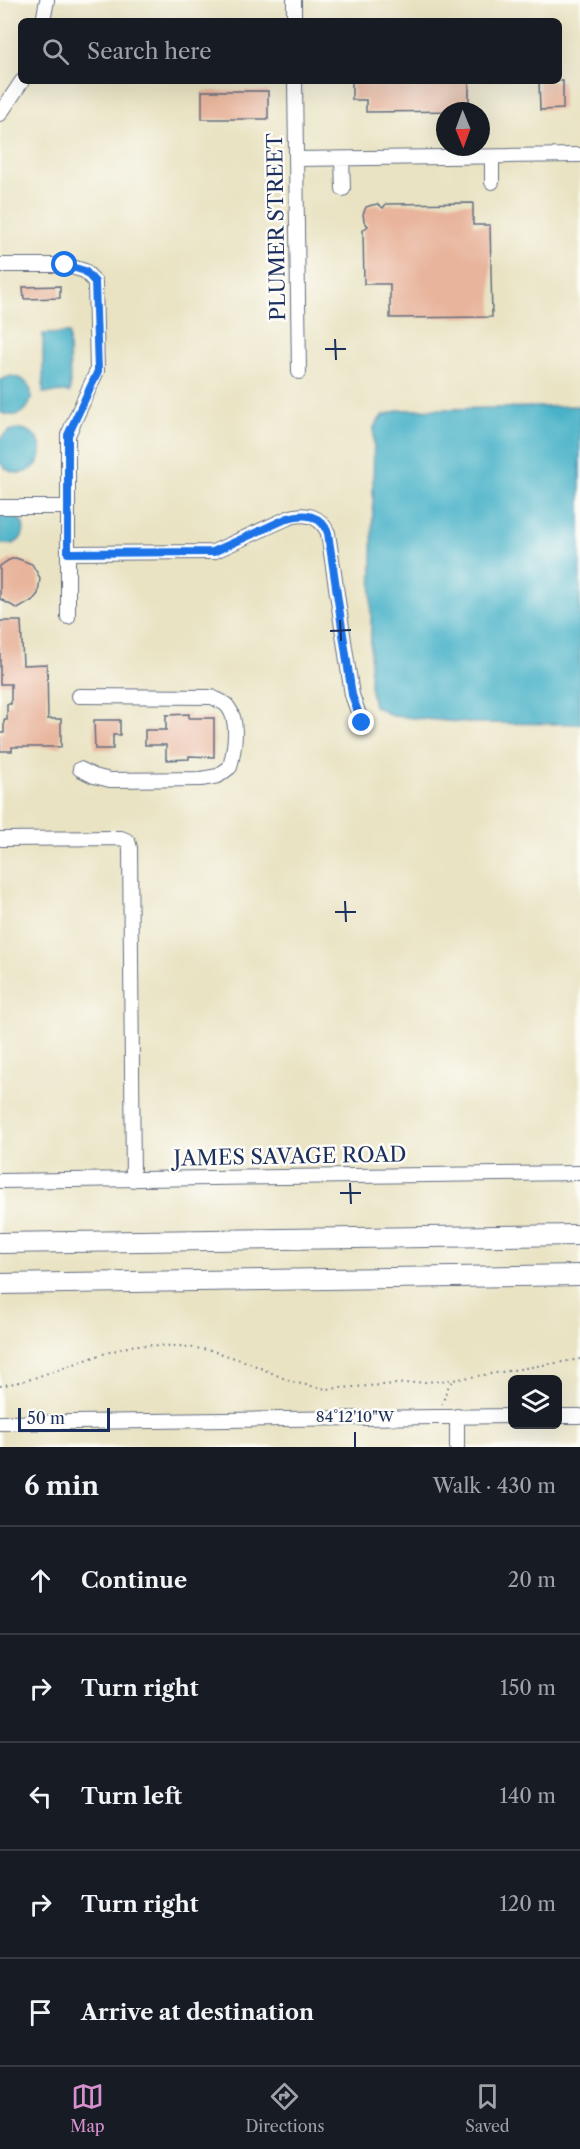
<!DOCTYPE html>
<html lang="en">
<head>
<meta charset="utf-8">
<style>
	body { margin:0; font-family:"Libre Caslon Text",serif; background:#20242c; color:#f1f3f6 }
	.controls { position:absolute; right:18px; bottom:18px; display:grid; overflow:hidden; border-radius:9px; box-shadow:0 6px 24px #0002 }
	.controls button { width:54px; height:54px; display:grid; place-items:center; padding:0; border:0; border-bottom:2px solid #363941; background:#171b24; color:#f1f3f6; font:30px sans-serif }
	.compass { position:absolute; left:436px; top:102px; width:54px; height:54px; border-radius:50%; background:#171b24; box-shadow:0 6px 24px #0002; rotate:179deg }
	.scale { position:absolute; left:18px; bottom:15px; width:92px; box-sizing:border-box; padding-left:6px; border:3px solid #1b2f5e; border-top:0; font-size:16px; line-height:21px; white-space:nowrap; color:#1b2f5e; -webkit-text-stroke:4px #fdfcf7; paint-order:stroke }
	.stop { position:absolute; width:18px; height:18px; margin:-14px; border:4px solid #1a73e8; border-radius:50%; background:#fff }
	.stop.end { background:#1a73e8; border-color:#fff; box-shadow:0 2px 6px #0008 }
	.list { margin:0; padding:0; list-style:none }
	h2 { display:flex; justify-content:space-between; align-items:center; height:78px; margin:0; padding:0 24px; font-size:26px }
	h2 small { font-size:20px; font-weight:400; color:#9ea1a6 }
	.list li { display:grid; grid-template-columns:39px 1fr auto; gap:18px; align-items:center; box-sizing:border-box; height:108px; padding:0 24px; border-top:2px solid #363941 }
	.list b { display:block; font-size:22px; white-space:nowrap }
	.list em { font-size:20px; font-style:normal; color:#9ea1a6 }
	.icon { flex:none; width:33px; height:33px; fill:none; stroke:currentColor; stroke-width:2; stroke-linecap:round; stroke-linejoin:round }
	.map { position:relative; flex:none; width:580px; height:1447px; overflow:hidden }
	.search { position:absolute; background:#171b24; box-shadow:0 6px 24px #0002; left:18px; right:18px; top:18px; height:66px; display:flex; align-items:center; gap:15px; box-sizing:border-box; padding:0 21px; border-radius:9px; color:#9ea1a6; font-size:22px }
	.sheet { height:618px; background:#171b24 }
	nav { display:flex; justify-content:space-around; align-items:center; box-sizing:border-box; height:84px; border-top:2px solid #363941; background:#171b24; font-size:16px; color:#9ea1a6 }
	nav a { display:grid; justify-items:center; gap:3px }
	nav .on { color:#d690ce }
	.map>svg:first-child { display:block }
</style>
</head>
<body>
<div class="map">
<svg width="580" height="1447" viewBox="0 0 580 1447">
	<rect width="100%" height="100%" fill="#fdfcf7"/>
	<filter id="ink" filterUnits="userSpaceOnUse"><feTurbulence type="fractalNoise" baseFrequency=".0167" numOctaves="2"/><feDisplacementMap in="SourceGraphic" scale="12" xChannelSelector="R" yChannelSelector="G"/><feConvolveMatrix kernelMatrix="1 2 1 2 8 2 1 2 1" color-interpolation-filters="sRGB"/></filter>
	<filter id="wash" filterUnits="userSpaceOnUse"><feTurbulence type="fractalNoise" baseFrequency=".008" numOctaves="4" result="noise"/><feDisplacementMap in="SourceGraphic" scale="24" xChannelSelector="R" yChannelSelector="G"/><feGaussianBlur stdDeviation="1.35" result="paint"/><feColorMatrix in="noise" values="0 0 0 0 0 0 0 0 0 0 0 0 0 0 0 0 0 1.4 0 .05"/><feComposite in="paint" operator="in"/></filter>
	<g filter="url(#wash)">
		<rect width="100%" height="100%" fill="#e9e3c3"/>
		<!-- water -->
		<path fill="#4ab2c8" stroke="#327093" stroke-width="1.5" d="M69 333 70 392 43 393V334Z
			M11 376C47 381 30 428 0 412V380Z
			M580 406V724L469 723 393 716 374 706 370 686 374 427 382 416 399 410Z
			M-3 451a22 22 0 1 1 44 0a22 22 0 1 1-44 0Z
			M2 513C36 514 26 552 0 543V515Z"/>
		<g id="blocks">
			<!-- building -->
			<path fill="#e8b49b" d="M352 81H469V111L366 112V100H352Z
				M539 81H563V109L540 110Z
				M202 91H268V119H202Z
				M473 203V225H490L492 317 390 318V284H364L363 230 368 226 364 221 363 214 366 207 372 205 378 204 383 208 386 204Z
				M60 286V298L24 299 23 287Z
				M16 558 32 564 40 578 38 594 33 600 18 609 0 599V566L9 560Z
				M0 621H21L23 665 47 664 48 719H61V747H12V751H0V733H4V720H7V704H11V684H0Z
				M189 714V718H214V757L189 756V759L166 760V745H145V730H166V715Z
				M94 720H120V735H113V749H95Z"/>
		</g>
	</g>
	<g filter="url(#ink)">
		<use href="#blocks" fill-opacity="0" stroke="#636e81" stroke-width="1.5"/>
		<g fill="none" stroke-linecap="round" stroke-linejoin="round">
			<!-- minor casing -->
			<g stroke="#636e81" stroke-width="16">
				<path id="minor" d="M294 0V21
					M43 21 47 0
					M295 81 299 372
					M0 114 22 81
					M492 157V182
					M296 159 580 155
					M342 159 343 189
					M0 265H65L85 271 95 282 97 371 68 435V617
					M0 507H68
					M68 553 213 552 288 518C305 512 320 515 328 533L352 695 362 723
					M79 696 212 697C217 700 225 702 228 707 240 722 234 751 230 767L218 776 201 779 110 780 94 776 80 769
					M1 839 121 838 128 841 130 848 133 1180
					M0 1181 580 1173
					M457 1416V1447
					M558 1416H580
					M0 1423 512 1416"/>
			</g>
			<!-- highway casing -->
			<g stroke="#636e81" stroke-width="22">
				<path id="highway" d="M0 1243 580 1235
					M0 1284 580 1275"/>
			</g>
			<!-- path -->
			<path stroke="#636e81" stroke-width="2" stroke-dasharray="1.5 4.5" stroke-linecap="butt" d="M0 1386 28 1380 106 1353 135 1345 179 1346 210 1350 247 1362 292 1382 326 1389 453 1380 580 1359
				M442 1405 447 1389 453 1380"/>
			<!-- minor -->
			<use href="#minor" stroke="#fff" stroke-width="14"/>
			<!-- highway -->
			<use href="#highway" stroke="#fff" stroke-width="20"/>
		</g>
	</g>
	<g fill="none" stroke-linecap="round" stroke-linejoin="round" filter="url(#ink)">
		<!-- route -->
		<path stroke="#1a73e8" stroke-width="8" d="M65 265 85 271 95 282 98 371 68 435V553L213 552 288 518C305 513 321 515 328 533L352 695 362 723"/>
	</g>
	<!-- ticks -->
	<path fill="none" stroke="#1b2f5e" stroke-width="2" d="M335 339 336 360M325 349H346M340 620 341 641M330 631 351 630M345 901 346 922M335 912H356M350 1183 351 1204M340 1193H361M355 1432V1447"/>
	<g text-anchor="middle" dominant-baseline="central" stroke-width="5" stroke-linejoin="round" paint-order="stroke">
		<!-- street labels -->
		<g font-size="21" fill="#1b2f5e" stroke="#fdfcf7">
			<text transform="translate(276 227) rotate(-91)">PLUMER STREET</text>
			<text transform="translate(290 1156) rotate(-1)">JAMES SAVAGE ROAD</text>
		</g>
	</g>
	<g font-size="15" text-anchor="middle" fill="#1b2f5e" stroke="#fdfcf7" stroke-width="5" stroke-linejoin="round" paint-order="stroke">
		<text x="355" y="1422">84°12'10"W</text>
	</g>
</svg>
<div class="controls">
<button><svg class="icon" aria-label="layers" viewBox="0 0 24 24"><path d="M12 4l9 5-9 5-9-5zM3 14l9 5 9-5"/></svg></button>
</div>
<svg class="compass" viewBox="-18 -18 36 36"><path d="M0-13l5 13h-10z" fill="#e53935"/><path d="M0 13l5-13h-10z" fill="#9ea1a6"/></svg>
<div class="scale">50 m</div>
<div class="stop" style="left:65px;top:265px"></div>
<div class="stop end" style="left:362px;top:723px"></div>
<div class="search"><svg class="icon" aria-label="search" viewBox="0 0 24 24"><circle cx="10" cy="10" r="6"/><path d="M15 15l6 6"/></svg>Search here</div>
</div>
<section class="sheet">
<h2>6 min<small>Walk · 430 m</small></h2>
<ul class="list">
<li><svg class="icon" aria-label="ahead" viewBox="0 0 24 24"><path d="M12 20V5M6 11l6-6 6 6"/></svg><div><b>Continue</b></div><em>20 m</em></li>
<li><svg class="icon" aria-label="right" viewBox="0 0 24 24"><path d="M7 20v-9h11M14 6l5 5-5 5"/></svg><div><b>Turn right</b></div><em>150 m</em></li>
<li><svg class="icon" aria-label="left" viewBox="0 0 24 24"><path d="M17 20v-9H6M10 6l-5 5 5 5"/></svg><div><b>Turn left</b></div><em>140 m</em></li>
<li><svg class="icon" aria-label="right" viewBox="0 0 24 24"><path d="M7 20v-9h11M14 6l5 5-5 5"/></svg><div><b>Turn right</b></div><em>120 m</em></li>
<li><svg class="icon" aria-label="arrive" viewBox="0 0 24 24"><path d="M6 21V4h12l-3 4 3 4H6"/></svg><div><b>Arrive at destination</b></div></li>
</ul>
</section>
<nav>
<a class="on"><svg class="icon" aria-label="map" viewBox="0 0 24 24"><path d="M3 6l6-2 6 2 6-2v14l-6 2-6-2-6 2zM9 4v14M15 6v14"/></svg>Map</a>
<a><svg class="icon" aria-label="directions" viewBox="0 0 24 24"><path d="M12 3l9 9-9 9-9-9zM9 14v-3h6M13 9l2 2-2 2"/></svg>Directions</a>
<a><svg class="icon" aria-label="saved" viewBox="0 0 24 24"><path d="M7 4h10v16l-5-4-5 4z"/></svg>Saved</a>
</nav>
</body>
</html>
